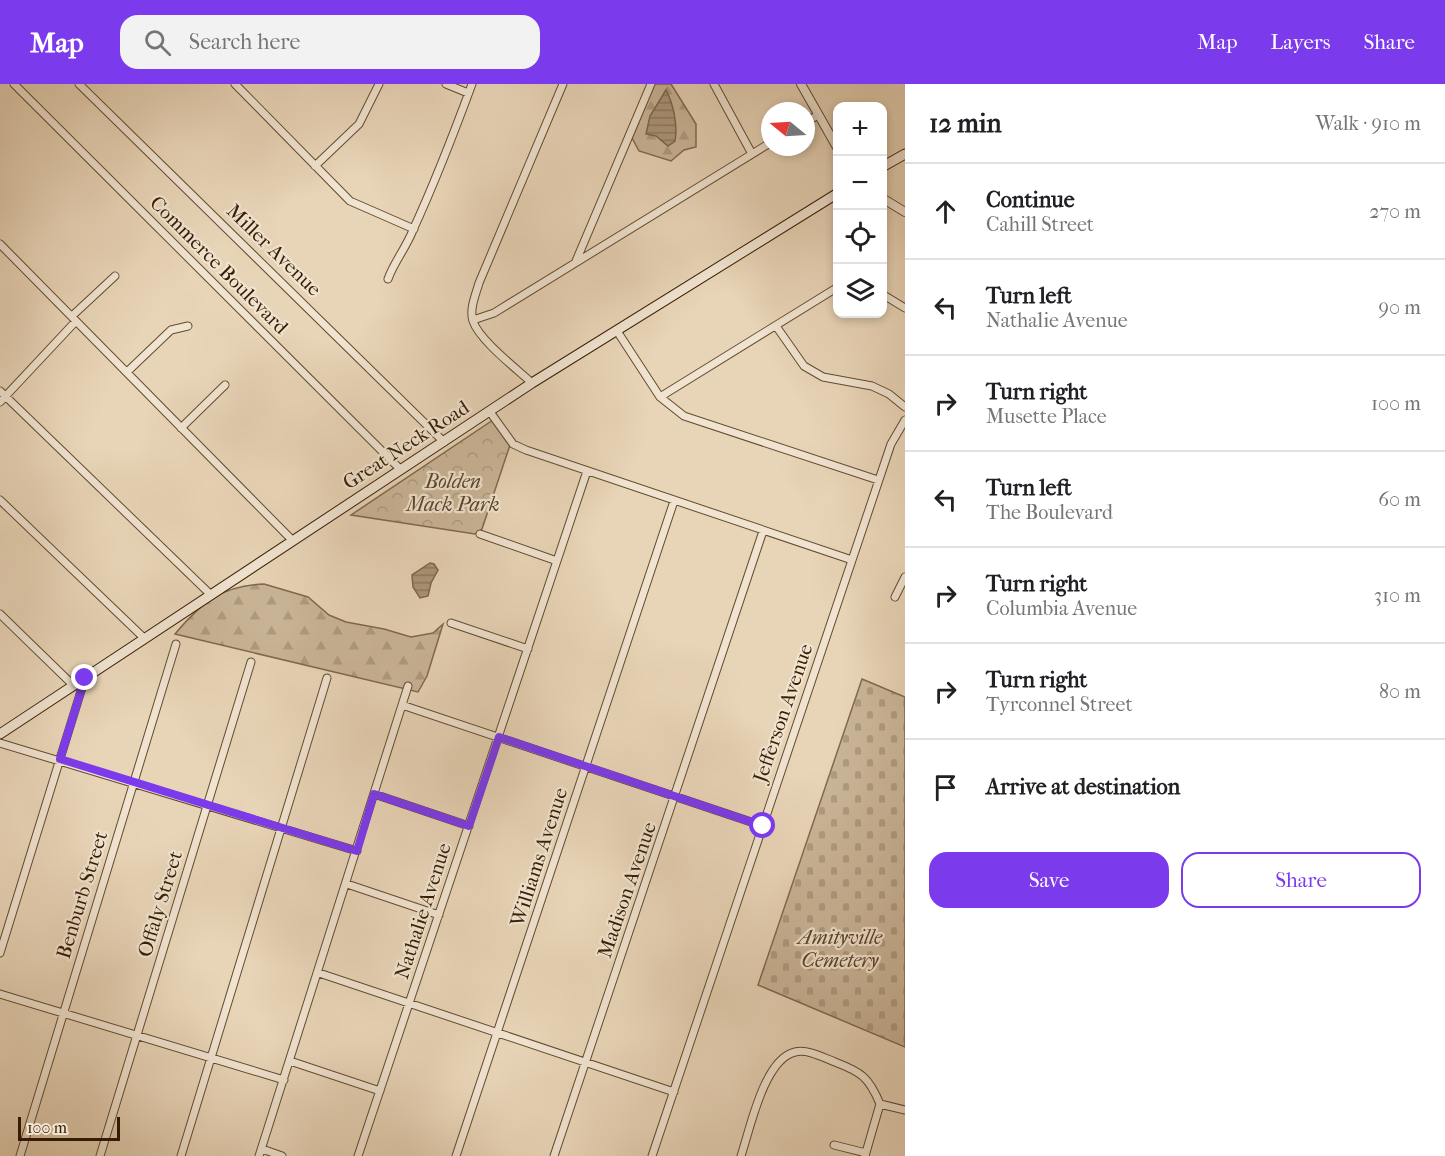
<!DOCTYPE html>
<html lang="en">
<head>
<meta charset="utf-8">
<style>
	body { margin:0; font-family:"IM FELL French Canon",serif; background:#f2f2f2; color:#202124 }
	.controls { position:absolute; right:18px; top:18px; display:grid; overflow:hidden; border-radius:12px; box-shadow:0 3px 9px #0003 }
	.controls button { width:54px; height:54px; display:grid; place-items:center; padding:0; border:0; border-bottom:2px solid #e0e0e0; background:#fff; color:#202124; font:30px sans-serif }
	.compass { position:absolute; left:761px; top:18px; width:54px; height:54px; border-radius:50%; background:#fff; box-shadow:0 3px 9px #0003; rotate:288deg }
	.scale { position:absolute; left:18px; bottom:15px; width:102px; box-sizing:border-box; padding-left:6px; border:3px solid #361d02; border-top:0; font-size:16px; line-height:21px; white-space:nowrap; color:#361d02; -webkit-text-stroke:4px #f0e3d0; paint-order:stroke }
	.stop { position:absolute; width:18px; height:18px; margin:-14px; border:4px solid #7c3aed; border-radius:50%; background:#fff }
	.stop.end { background:#7c3aed; border-color:#fff; box-shadow:0 2px 6px #0008 }
	.list { margin:0; padding:0; list-style:none }
	h2 { display:flex; justify-content:space-between; align-items:center; height:78px; margin:0; padding:0 24px; font-size:26px }
	h2 small { font-size:20px; font-weight:400; color:#757577 }
	.list li { display:grid; grid-template-columns:39px 1fr auto; gap:18px; align-items:center; box-sizing:border-box; height:96px; padding:0 24px; border-top:2px solid #e0e0e0 }
	.list b { display:block; font-size:22px; white-space:nowrap }
	.list p { margin:0; font-size:20px; white-space:nowrap; color:#757577 }
	.list em { font-size:20px; font-style:normal; color:#757577 }
	.actions { display:flex; gap:12px; padding:18px 24px }
	.actions a { flex:1; padding:14px 0; border:2px solid #7c3aed; border-radius:18px; text-align:center; font-size:21px; color:#7c3aed }
	.actions .main { background:#7c3aed; color:#fff }
	.icon { flex:none; width:33px; height:33px; fill:none; stroke:currentColor; stroke-width:2; stroke-linecap:round; stroke-linejoin:round }
	.map { position:relative; flex:none; width:905px; height:1072px; overflow:hidden }
	header { display:flex; align-items:center; gap:36px; box-sizing:border-box; height:84px; padding:0 30px; background:#7c3aed; color:#fff }
	header strong { font-size:28px }
	nav { display:flex; gap:33px; margin-inline-start:auto; font-size:21px }
	.search { width:420px; height:54px; background:#f2f2f2; display:flex; align-items:center; gap:15px; box-sizing:border-box; padding:0 21px; border-radius:18px; color:#757577; font-size:22px }
	main { display:flex }
	aside { flex:1; background:#fff }
	.map>svg:first-child { display:block }
</style>
</head>
<body>
<header>
<strong>Map</strong>
<div class="search"><svg class="icon" aria-label="search" viewBox="0 0 24 24"><circle cx="10" cy="10" r="6"/><path d="M15 15l6 6"/></svg>Search here</div>
<nav><a>Map</a><a>Layers</a><a>Share</a></nav>
</header>
<main>
<div class="map">
<svg width="905" height="1072" viewBox="0 0 905 1072">
	<defs>
		<pattern id="forest-firs" width="22" height="20" patternUnits="userSpaceOnUse" patternTransform="scale(1.5)"><rect width="22" height="20" fill="#cab598"/><path d="M5 1l3.5 6h-7zM16 11l3.5 6h-7z" fill="#ae9b81"/></pattern>
		<pattern id="cemetery-stones" width="16" height="16" patternUnits="userSpaceOnUse" patternTransform="scale(1.5)"><rect width="16" height="16" fill="#cab598"/><path d="M2 7V4a2 2 0 0 1 4 0v3zM10 15v-3a2 2 0 0 1 4 0v3z" fill="#ae9b81"/></pattern>
		<pattern id="park-crowns" width="20" height="18" patternUnits="userSpaceOnUse" patternTransform="scale(1.5)"><rect width="20" height="18" fill="#cab598"/><path d="M2 6a3 3 0 1 1 6 0M12 15a3 3 0 1 1 6 0" fill="none" stroke="#ae9b81"/></pattern>
		<pattern id="water-rules" width="6" height="5" patternUnits="userSpaceOnUse" patternTransform="scale(1.5)"><rect width="6" height="5" fill="#ab9679"/><path d="M0 2.5h6" fill="none" stroke="#8c7a61"/></pattern>
	</defs>
	<rect width="100%" height="100%" fill="#e8d4b7"/>
	<filter id="stains"><feTurbulence type="fractalNoise" baseFrequency=".00333" numOctaves="4"/><feColorMatrix values="0 0 0 0 .2 0 0 0 0 .09 0 0 0 0 .02 0 0 0 .5 -.17"/></filter>
	<radialGradient id="worn" r=".72"><stop offset=".6" stop-color="#630" stop-opacity="0"/><stop offset="1" stop-color="#630" stop-opacity=".3"/></radialGradient>
	<!-- forest -->
	<path fill="url(#forest-firs)" stroke="#80694d" stroke-width="1.5" d="M654 0H671L696 40V63L684 66 671 77 639 67 632 54Z
		M264 500 308 513 329 531 346 538 384 545 411 553 433 549 443 540 427 592 418 608 175 550C202 518 221 502 264 500Z"/>
	<!-- cemetery -->
	<path fill="url(#cemetery-stones)" stroke="#80694d" stroke-width="1.5" d="M862 595 905 613V963L758 901Z"/>
	<!-- park -->
	<path fill="url(#park-crowns)" stroke="#80694d" stroke-width="1.5" d="M493 336 510 361 482 445 475 450 351 431Z"/>
	<!-- water -->
	<path fill="url(#water-rules)" stroke="#7c6649" stroke-width="1.5" d="M666 6C673 19 678 41 675 57L668 62 656 52 646 50 650 32Z
		M430 479 434 480 438 486 431 499 428 512 420 514 413 503 412 491Z"/>
	<g fill="none" stroke-linecap="round" stroke-linejoin="round">
		<!-- minor casing -->
		<g stroke="#624b2f" stroke-width="9">
			<path id="minor" d="M14 0 401 386
				M79 0 444 358
				M235 0 350 117 414 145
				M446 0 468 9
				M714 0 752 70
				M806 38 818 31
				M315 82 359 40 379 0
				M0 160 293 457
				M576 177 651 0
				M388 195C394 178 406 164 413 146 435 98 454 49 472 0
				M882 210 905 224
				M72 232 115 192
				M473 236 494 229 770 59
				M776 242 804 282 823 293 872 302 889 310 905 323
				M617 247 660 313 684 332 878 396
				M127 288 171 246 188 242
				M532 299C517 285 479 256 473 237 469 225 476 210 479 199L563 0
				M0 307 210 510
				M660 313 838 203
				M0 318 76 237
				M490 328 513 360 526 366 852 476
				M181 344 225 301
				M0 416 144 554
				M480 450 557 477
				M895 513 905 493
				M0 530 73 601
				M451 539 528 565
				M402 621 763 742
				M0 659 357 767
				M374 710 469 742
				M347 800 439 831
				M0 869 85 594
				M319 889 674 1008
				M0 910 284 996
				M290 977 380 1007
				M880 1020 905 1026
				M834 1061 866 1069
				M262 1065 282 1072
				M20 1072 176 560
				M100 1072 251 578
				M181 1072 327 594
				M259 1072 408 602
				M358 1072 587 387
				M456 1072 674 417
				M554 1072 763 447
				M652 1072 891 360 905 336
				M741 1072C750 1045 764 975 795 968 808 965 822 973 835 978 861 988 869 993 880 1020
				M865 1072 880 1020"/>
		</g>
		<!-- tertiary casing -->
		<g stroke="#624b2f" stroke-width="10">
			<path id="tertiary" d="M801 0 838 65
				M882 114 905 128"/>
		</g>
		<!-- secondary casing -->
		<g stroke="#361d02" stroke-width="11">
			<path id="secondary" d="M882 83 905 70
				M0 650 532 299 838 109"/>
		</g>
		<!-- minor -->
		<use href="#minor" stroke="#f0e3d0" stroke-width="7"/>
		<!-- tertiary -->
		<use href="#tertiary" stroke="#f0e3d0" stroke-width="8"/>
		<!-- secondary -->
		<use href="#secondary" stroke="#f0e3d0" stroke-width="9"/>
	</g>
	<g fill="none" stroke-linecap="round" stroke-linejoin="round">
		<!-- route -->
		<path stroke="#7c3aed" stroke-width="8" d="M85 594 60 675 357 767 374 710 469 742 499 653 763 742"/>
	</g>
	<g text-anchor="middle" dominant-baseline="central" stroke-width="4.5" stroke-linejoin="round" paint-order="stroke">
		<!-- street labels -->
		<g font-size="20" fill="#361d02" stroke="#f0e3d0">
			<text transform="translate(274 166) rotate(44)">Miller Avenue</text>
			<text transform="translate(219 181) rotate(45)">Commerce Boulevard</text>
			<text transform="translate(406 361) rotate(-33)">Great Neck Road</text>
			<text transform="translate(783 629) rotate(-71)">Jefferson Avenue</text>
			<text transform="translate(539 773) rotate(-72)">Williams Avenue</text>
			<text transform="translate(627 806) rotate(-71)">Madison Avenue</text>
			<text transform="translate(82 811) rotate(-73)">Benburb Street</text>
			<text transform="translate(160 820) rotate(-73)">Offaly Street</text>
			<text transform="translate(423 827) rotate(-72)">Nathalie Avenue</text>
		</g>
		<!-- park labels -->
		<g font-size="20" font-style="italic" fill="#5b4328" stroke="#f0e3d0">
			<text x="453" y="397">Bolden<tspan x="453" dy="23">Mack Park</tspan></text>
			<text x="840" y="853">Amityville<tspan x="840" dy="23">Cemetery</tspan></text>
		</g>
	</g>
	<rect width="100%" height="100%" filter="url(#stains)"/>
	<rect width="100%" height="100%" fill="url(#worn)"/>
</svg>
<div class="controls">
<button>+</button>
<button>−</button>
<button><svg class="icon" aria-label="locate" viewBox="0 0 24 24"><circle cx="12" cy="12" r="6"/><path d="M12 2v4M12 18v4M2 12h4M18 12h4"/></svg></button>
<button><svg class="icon" aria-label="layers" viewBox="0 0 24 24"><path d="M12 4l9 5-9 5-9-5zM3 14l9 5 9-5"/></svg></button>
</div>
<svg class="compass" viewBox="-18 -18 36 36"><path d="M0-13l5 13h-10z" fill="#e53935"/><path d="M0 13l5-13h-10z" fill="#757577"/></svg>
<div class="scale">100 m</div>
<div class="stop" style="left:763px;top:742px"></div>
<div class="stop end" style="left:85px;top:594px"></div>
</div>
<aside>
<h2>12 min<small>Walk · 910 m</small></h2>
<ul class="list">
<li><svg class="icon" aria-label="ahead" viewBox="0 0 24 24"><path d="M12 20V5M6 11l6-6 6 6"/></svg><div><b>Continue</b><p>Cahill Street</p></div><em>270 m</em></li>
<li><svg class="icon" aria-label="left" viewBox="0 0 24 24"><path d="M17 20v-9H6M10 6l-5 5 5 5"/></svg><div><b>Turn left</b><p>Nathalie Avenue</p></div><em>90 m</em></li>
<li><svg class="icon" aria-label="right" viewBox="0 0 24 24"><path d="M7 20v-9h11M14 6l5 5-5 5"/></svg><div><b>Turn right</b><p>Musette Place</p></div><em>100 m</em></li>
<li><svg class="icon" aria-label="left" viewBox="0 0 24 24"><path d="M17 20v-9H6M10 6l-5 5 5 5"/></svg><div><b>Turn left</b><p>The Boulevard</p></div><em>60 m</em></li>
<li><svg class="icon" aria-label="right" viewBox="0 0 24 24"><path d="M7 20v-9h11M14 6l5 5-5 5"/></svg><div><b>Turn right</b><p>Columbia Avenue</p></div><em>310 m</em></li>
<li><svg class="icon" aria-label="right" viewBox="0 0 24 24"><path d="M7 20v-9h11M14 6l5 5-5 5"/></svg><div><b>Turn right</b><p>Tyrconnel Street</p></div><em>80 m</em></li>
<li><svg class="icon" aria-label="arrive" viewBox="0 0 24 24"><path d="M6 21V4h12l-3 4 3 4H6"/></svg><div><b>Arrive at destination</b></div></li>
</ul>
<div class="actions"><a class="main">Save</a><a>Share</a></div>
</aside>
</main>
</body>
</html>
